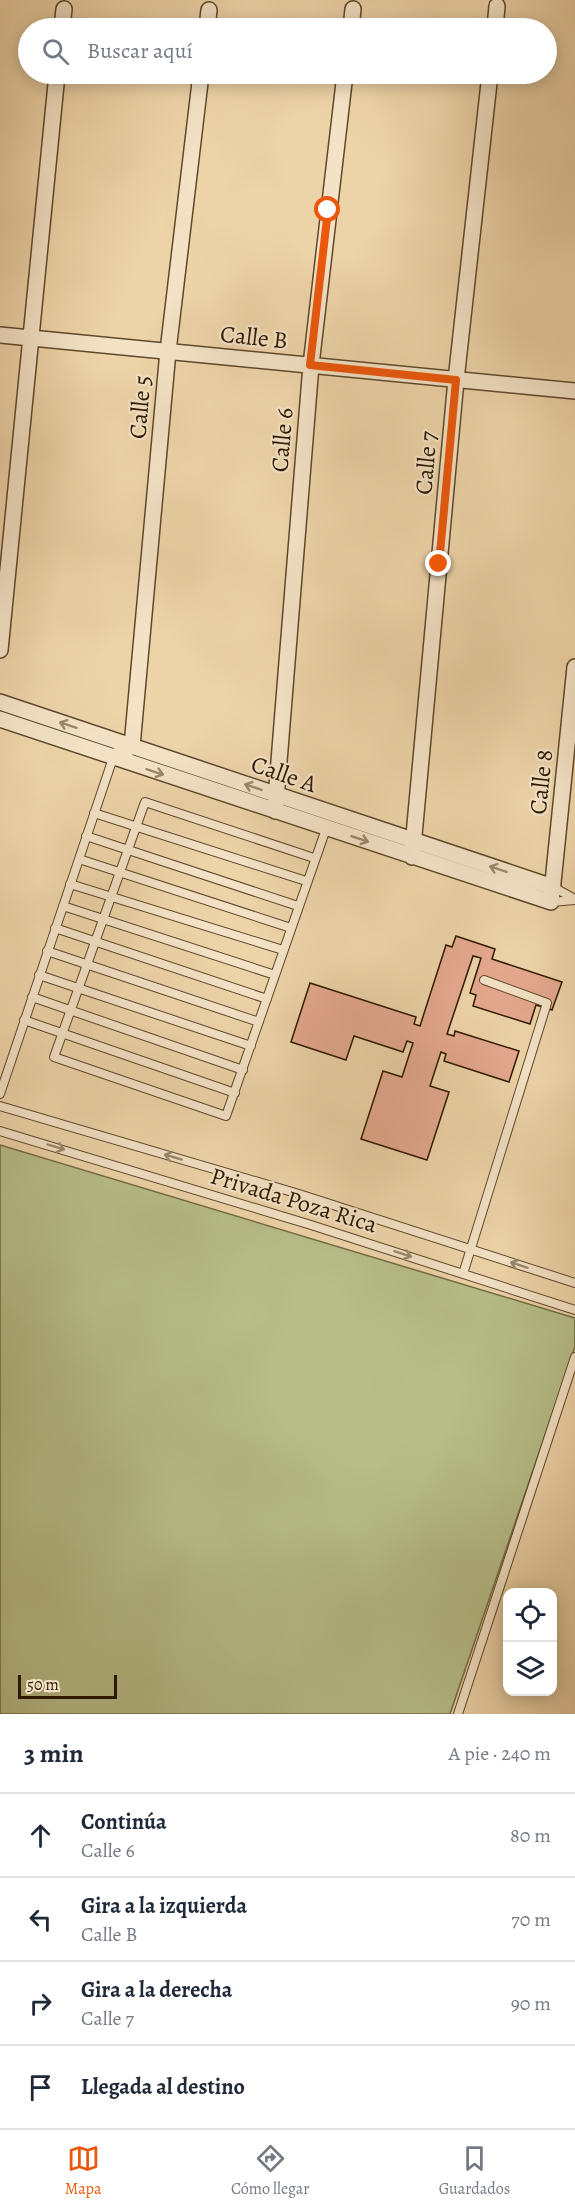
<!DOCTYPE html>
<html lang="es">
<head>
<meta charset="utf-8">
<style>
	body { margin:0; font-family:Alegreya,serif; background:#f2f2f3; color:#1f2937 }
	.controls { position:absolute; right:18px; bottom:18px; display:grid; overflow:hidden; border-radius:12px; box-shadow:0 3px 15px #0003 }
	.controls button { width:54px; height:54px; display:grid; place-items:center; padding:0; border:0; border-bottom:2px solid #e0e1e3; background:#fff; color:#1f2937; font:30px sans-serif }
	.scale { position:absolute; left:18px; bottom:15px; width:99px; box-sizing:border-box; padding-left:6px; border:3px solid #2e1900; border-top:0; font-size:16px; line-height:21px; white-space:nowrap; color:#2e1900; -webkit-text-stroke:4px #f3e2c6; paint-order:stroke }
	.stop { position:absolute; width:18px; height:18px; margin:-14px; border:4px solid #ea580c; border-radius:50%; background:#fff }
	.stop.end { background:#ea580c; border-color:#fff; box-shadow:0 2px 6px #0008 }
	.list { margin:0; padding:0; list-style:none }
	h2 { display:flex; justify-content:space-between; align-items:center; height:78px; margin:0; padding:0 24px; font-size:26px }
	h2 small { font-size:20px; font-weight:400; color:#747a83 }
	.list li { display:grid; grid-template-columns:39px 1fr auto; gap:18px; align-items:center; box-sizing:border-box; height:84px; padding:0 24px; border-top:2px solid #e0e1e3 }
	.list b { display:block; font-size:22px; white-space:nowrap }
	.list p { margin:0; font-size:20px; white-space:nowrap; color:#747a83 }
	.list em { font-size:20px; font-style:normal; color:#747a83 }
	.icon { flex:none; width:33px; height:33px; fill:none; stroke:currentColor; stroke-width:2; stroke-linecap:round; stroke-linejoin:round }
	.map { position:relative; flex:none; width:575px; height:1714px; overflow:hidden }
	.search { position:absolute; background:#fff; box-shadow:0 3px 15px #0003; left:18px; right:18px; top:18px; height:66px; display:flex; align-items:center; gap:15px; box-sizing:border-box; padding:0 21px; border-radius:33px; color:#747a83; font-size:22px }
	.sheet { height:414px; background:#fff }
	nav { display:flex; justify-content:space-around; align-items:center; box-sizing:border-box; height:84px; border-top:2px solid #e0e1e3; background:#fff; font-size:16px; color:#747a83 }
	nav a { display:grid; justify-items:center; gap:3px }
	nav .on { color:#ea580c }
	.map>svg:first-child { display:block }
</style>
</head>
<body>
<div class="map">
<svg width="575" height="1714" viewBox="0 0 575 1714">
	<rect width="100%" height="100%" fill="#edd3a8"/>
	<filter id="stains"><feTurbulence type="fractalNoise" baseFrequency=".00333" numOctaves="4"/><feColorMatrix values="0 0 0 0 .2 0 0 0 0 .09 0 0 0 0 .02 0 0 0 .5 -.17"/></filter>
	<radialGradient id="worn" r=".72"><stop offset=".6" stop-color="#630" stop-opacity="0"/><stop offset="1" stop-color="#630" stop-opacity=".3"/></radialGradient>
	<!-- green -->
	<path fill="#b6bd89" stroke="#726b44" stroke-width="1.5" d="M0 1145 575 1318V1347L450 1714H0Z"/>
	<!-- building -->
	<path fill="#e4a88e" stroke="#2e1900" stroke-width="1.5" d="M456 936 495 949 492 959 562 982 552 1010 536 1005 530 1024 473 1006 476 995 470 993 481 958 473 956 447 1034 454 1036 455 1031 519 1051 509 1082 444 1061 446 1054 441 1052 430 1086 449 1092 427 1160 361 1139 383 1071 402 1077 413 1043 407 1041 403 1052 354 1036 346 1060 291 1042 310 983 416 1017 414 1024 420 1026 446 945 452 947Z"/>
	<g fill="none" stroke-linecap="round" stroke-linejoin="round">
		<!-- service casing -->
		<g stroke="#5e482a" stroke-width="10">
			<path id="service" d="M94 813 306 881
				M86 836 298 906
				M314 858 145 802 54 1057 226 1116 327 826
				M79 859 291 928
				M70 884 283 950
				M553 887 575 899
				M551 902 575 900
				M63 906 275 975
				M55 928 267 999
				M47 951 259 1022
				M39 975 251 1046
				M32 997 243 1070
				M24 1020 235 1093
				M0 1094 113 758
				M0 1106 299 1194 575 1283
				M0 1131 311 1225 575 1310
				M463 1274 547 1003 484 980
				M458 1714 575 1357"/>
		</g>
		<!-- minor casing -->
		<g stroke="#5e482a" stroke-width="18">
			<path id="minor" d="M62 28 64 9
				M207 28 209 10
				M351 28 353 9
				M495 28 497 6
				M0 335 575 391
				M0 650 57 74
				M0 702 553 887
				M0 719 551 902 575 667
				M113 758 132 746 168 351 201 74
				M275 811 311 365 345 74
				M412 857 456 380 490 74"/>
		</g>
		<!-- service -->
		<use href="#service" stroke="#f3e2c6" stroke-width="8"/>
		<!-- minor -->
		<use href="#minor" stroke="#f3e2c6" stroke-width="15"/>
	</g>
	<!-- one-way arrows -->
	<defs><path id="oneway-shaft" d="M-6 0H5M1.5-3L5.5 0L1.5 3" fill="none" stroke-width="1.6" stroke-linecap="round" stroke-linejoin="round" transform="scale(1.5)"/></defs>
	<g stroke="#9a886d">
		<use href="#oneway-shaft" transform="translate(68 725) rotate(-162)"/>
		<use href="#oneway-shaft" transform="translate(155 772) rotate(18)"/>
		<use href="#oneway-shaft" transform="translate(253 787) rotate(-161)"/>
		<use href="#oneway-shaft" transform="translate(360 839) rotate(19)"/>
		<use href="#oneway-shaft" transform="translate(498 869) rotate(-162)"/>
		<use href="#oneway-shaft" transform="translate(56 1147) rotate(17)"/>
		<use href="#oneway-shaft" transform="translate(173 1157) rotate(-164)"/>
		<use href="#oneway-shaft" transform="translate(403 1254) rotate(18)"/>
		<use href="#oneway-shaft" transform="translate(519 1265) rotate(-162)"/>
	</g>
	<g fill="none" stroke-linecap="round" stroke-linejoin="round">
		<!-- route -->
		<path stroke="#ea580c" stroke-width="8" d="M328 210 310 365 456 380 439 564"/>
	</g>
	<g text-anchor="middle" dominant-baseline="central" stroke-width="4.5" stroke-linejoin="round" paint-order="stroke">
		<!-- street labels -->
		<g font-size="24" fill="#2e1900" stroke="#f3e2c6">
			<text transform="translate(254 337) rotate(6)">Calle B</text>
			<text transform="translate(140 407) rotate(-85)">Calle 5</text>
			<text transform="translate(282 440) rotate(-85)">Calle 6</text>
			<text transform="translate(426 463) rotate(-85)">Calle 7</text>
			<text transform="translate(284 774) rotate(19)">Calle A</text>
			<text transform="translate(541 782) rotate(-84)">Calle 8</text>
			<text transform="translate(294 1200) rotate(17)">Privada Poza Rica</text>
		</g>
	</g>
	<rect width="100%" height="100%" filter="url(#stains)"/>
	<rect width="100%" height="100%" fill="url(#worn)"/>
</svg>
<div class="controls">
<button><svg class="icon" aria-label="locate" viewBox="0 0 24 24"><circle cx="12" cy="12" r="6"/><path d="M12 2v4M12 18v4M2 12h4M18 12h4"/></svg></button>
<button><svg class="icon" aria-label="layers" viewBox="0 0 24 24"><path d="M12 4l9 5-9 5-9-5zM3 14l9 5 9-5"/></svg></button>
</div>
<div class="scale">50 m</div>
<div class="stop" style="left:328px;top:210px"></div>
<div class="stop end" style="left:439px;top:564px"></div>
<div class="search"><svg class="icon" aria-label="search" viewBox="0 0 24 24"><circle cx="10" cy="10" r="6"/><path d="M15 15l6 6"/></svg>Buscar aquí</div>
</div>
<section class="sheet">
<h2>3 min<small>A pie · 240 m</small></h2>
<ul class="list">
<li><svg class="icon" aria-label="ahead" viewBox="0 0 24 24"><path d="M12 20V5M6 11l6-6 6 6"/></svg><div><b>Continúa</b><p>Calle 6</p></div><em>80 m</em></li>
<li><svg class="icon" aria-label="left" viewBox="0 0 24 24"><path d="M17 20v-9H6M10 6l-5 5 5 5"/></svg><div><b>Gira a la izquierda</b><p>Calle B</p></div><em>70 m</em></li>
<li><svg class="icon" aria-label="right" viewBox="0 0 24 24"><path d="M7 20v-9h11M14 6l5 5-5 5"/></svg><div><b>Gira a la derecha</b><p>Calle 7</p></div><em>90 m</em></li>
<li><svg class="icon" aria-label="arrive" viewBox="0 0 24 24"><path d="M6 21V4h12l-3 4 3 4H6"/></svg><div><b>Llegada al destino</b></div></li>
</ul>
</section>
<nav>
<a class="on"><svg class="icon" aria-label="map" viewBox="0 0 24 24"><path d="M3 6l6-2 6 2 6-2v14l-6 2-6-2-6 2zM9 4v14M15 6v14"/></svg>Mapa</a>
<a><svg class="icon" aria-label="directions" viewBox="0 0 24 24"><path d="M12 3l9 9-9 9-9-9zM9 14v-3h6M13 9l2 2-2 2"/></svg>Cómo llegar</a>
<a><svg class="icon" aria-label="saved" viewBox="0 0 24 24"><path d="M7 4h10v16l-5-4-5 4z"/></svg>Guardados</a>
</nav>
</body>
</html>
